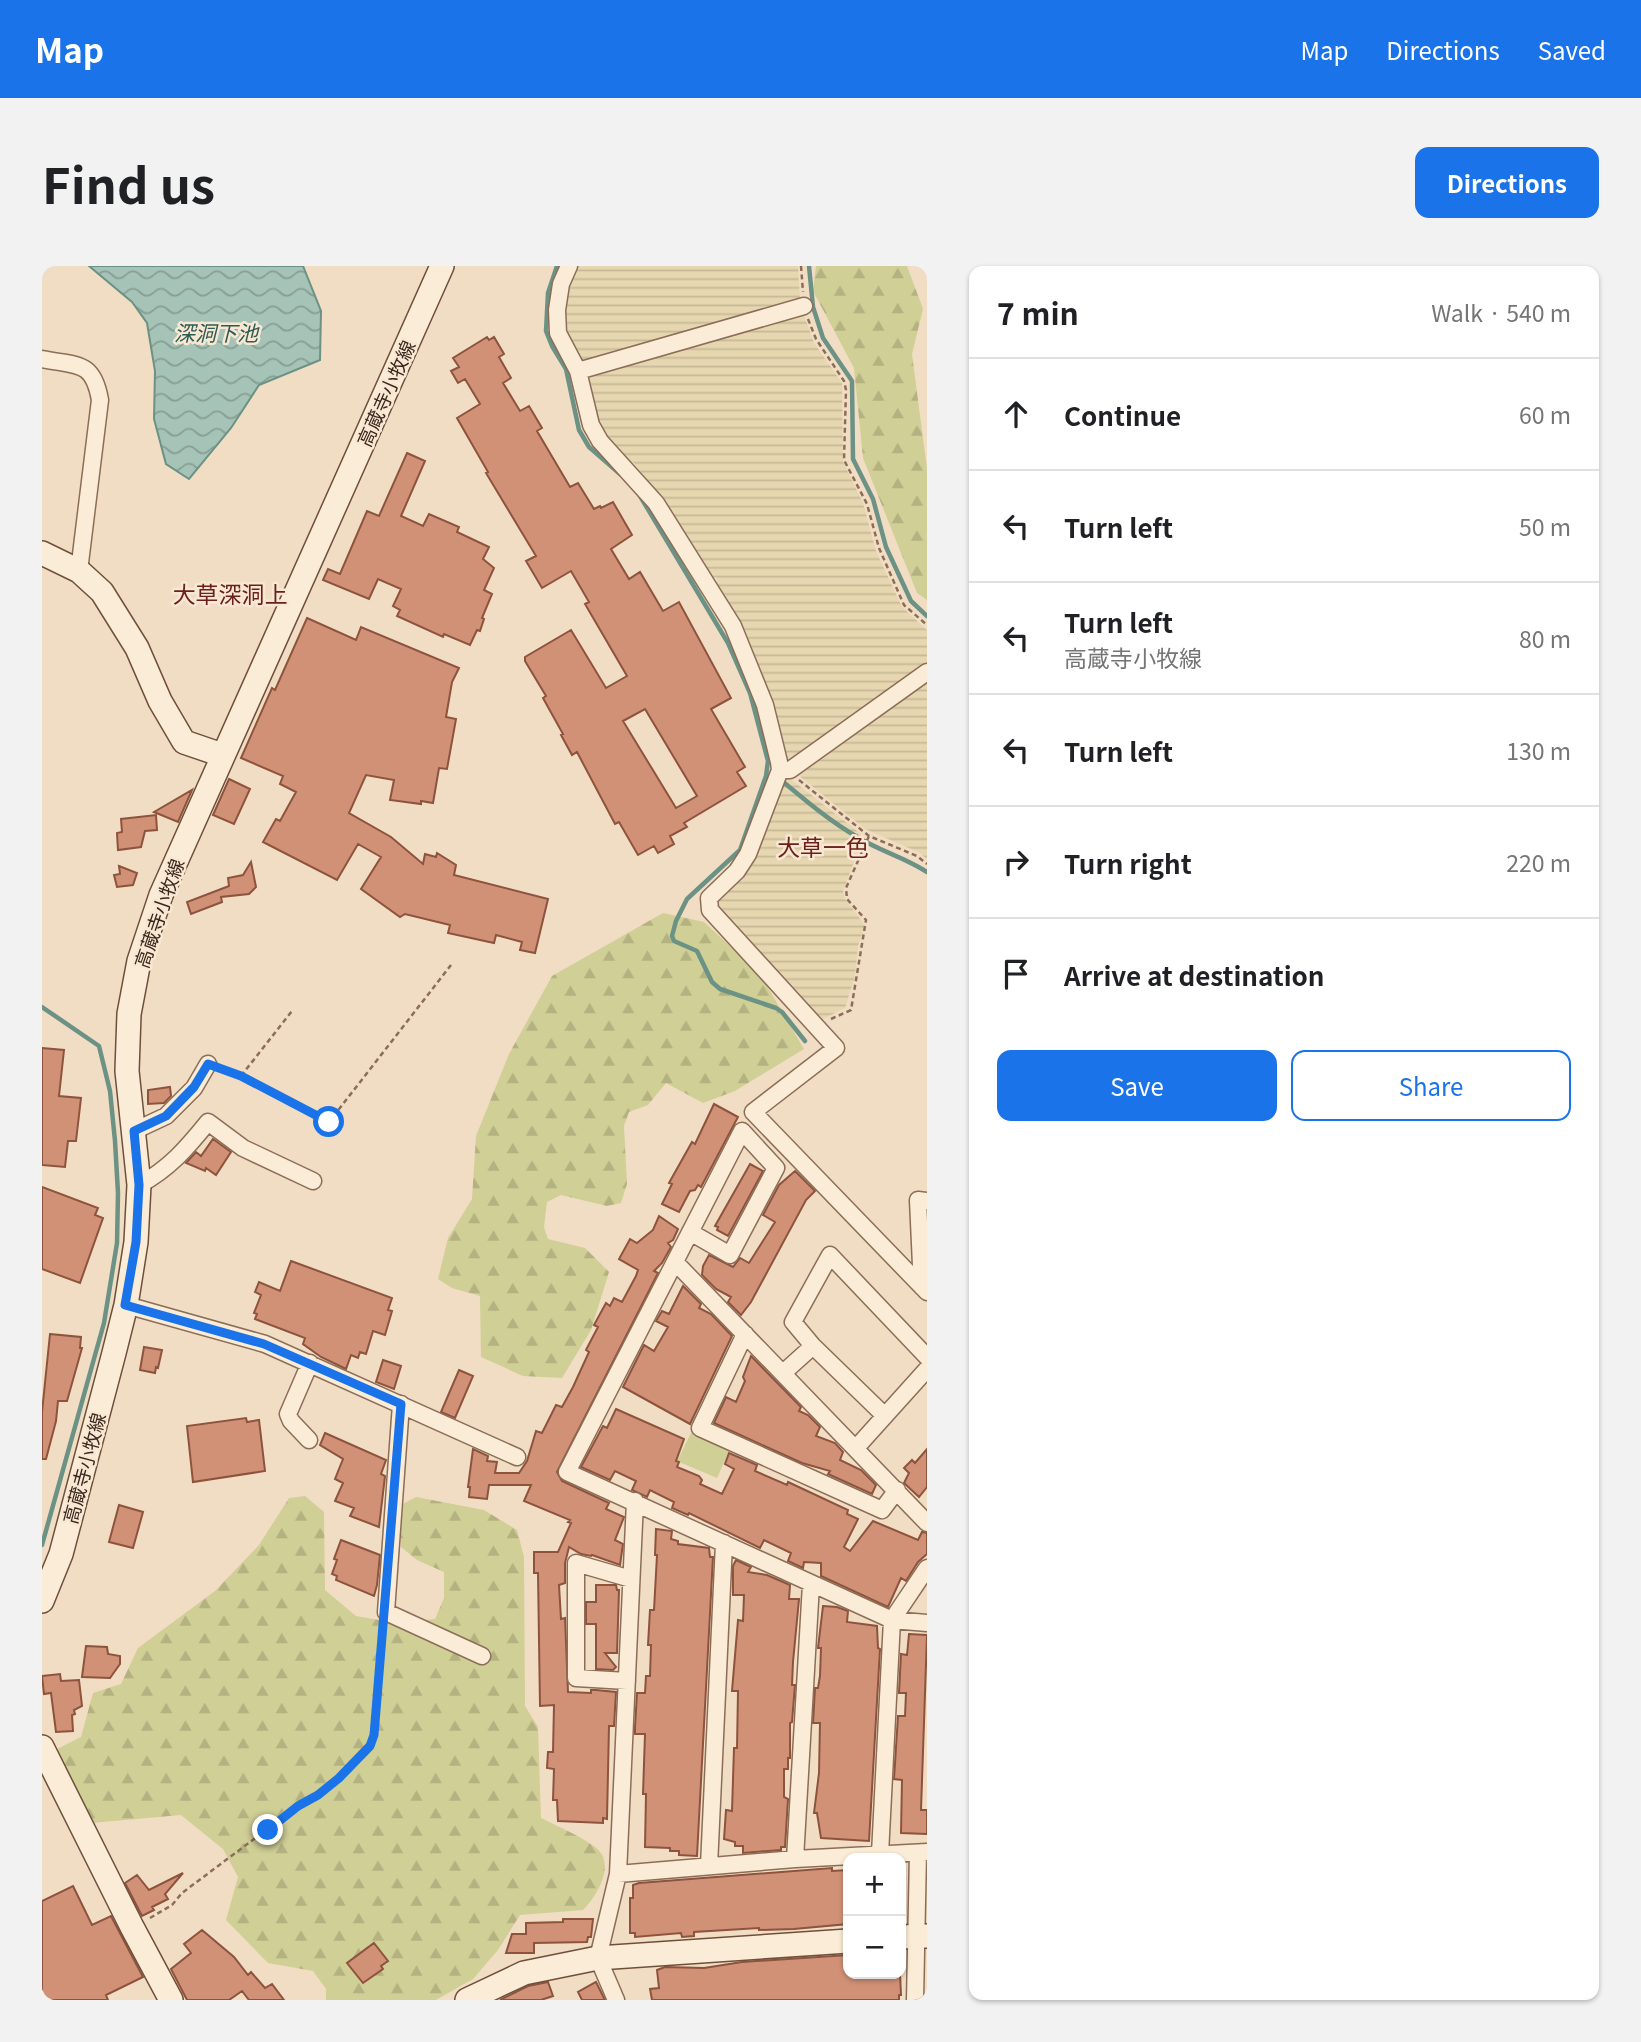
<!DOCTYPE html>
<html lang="en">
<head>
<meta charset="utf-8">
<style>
	body { margin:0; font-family:Georgia,"Noto Sans JP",serif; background:#f2f2f2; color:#202124 }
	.controls { position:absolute; right:21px; bottom:21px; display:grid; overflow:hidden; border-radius:14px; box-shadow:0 2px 5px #0004 }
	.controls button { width:63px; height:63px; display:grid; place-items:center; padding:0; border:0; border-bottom:2px solid #e0e0e0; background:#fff; color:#202124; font:35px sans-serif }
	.stop { position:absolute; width:21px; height:21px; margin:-16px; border:5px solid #1a73e8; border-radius:50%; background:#fff }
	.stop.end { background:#1a73e8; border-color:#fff; box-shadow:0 2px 7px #0008 }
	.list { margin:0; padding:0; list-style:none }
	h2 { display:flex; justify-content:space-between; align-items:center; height:91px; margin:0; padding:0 28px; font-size:30px }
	h2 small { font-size:23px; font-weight:400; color:#757577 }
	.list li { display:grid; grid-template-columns:46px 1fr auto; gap:21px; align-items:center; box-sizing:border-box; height:112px; padding:0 28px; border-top:2px solid #e0e0e0 }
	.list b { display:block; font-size:26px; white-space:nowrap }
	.list p { margin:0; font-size:23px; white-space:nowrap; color:#757577 }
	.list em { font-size:23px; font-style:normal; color:#757577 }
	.actions { display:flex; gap:14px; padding:21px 28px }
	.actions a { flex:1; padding:16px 0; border:2px solid #1a73e8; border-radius:14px; text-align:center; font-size:24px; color:#1a73e8 }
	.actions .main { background:#1a73e8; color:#fff }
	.icon { flex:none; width:38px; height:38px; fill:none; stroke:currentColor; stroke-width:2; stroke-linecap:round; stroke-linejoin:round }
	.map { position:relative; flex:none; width:885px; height:1734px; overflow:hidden; border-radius:14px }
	header { display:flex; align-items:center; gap:42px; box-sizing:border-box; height:98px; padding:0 35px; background:#1a73e8; color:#fff }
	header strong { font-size:33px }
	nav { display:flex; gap:38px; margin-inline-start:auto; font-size:24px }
	.intro { display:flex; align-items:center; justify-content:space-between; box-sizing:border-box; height:168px; padding:0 42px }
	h1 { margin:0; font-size:49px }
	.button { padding:18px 32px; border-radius:14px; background:#1a73e8; color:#fff; font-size:24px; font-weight:700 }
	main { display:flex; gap:42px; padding:0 42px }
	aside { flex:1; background:#fff; border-radius:14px; box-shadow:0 2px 5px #0004 }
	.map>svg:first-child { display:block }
</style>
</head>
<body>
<header>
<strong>Map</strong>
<nav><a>Map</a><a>Directions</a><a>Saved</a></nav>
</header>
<div class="intro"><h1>Find us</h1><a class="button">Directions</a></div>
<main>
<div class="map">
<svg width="885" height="1734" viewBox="0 0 885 1734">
	<defs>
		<pattern id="farmland-rules" width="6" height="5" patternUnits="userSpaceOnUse" patternTransform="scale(1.75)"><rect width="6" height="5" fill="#e7d7b0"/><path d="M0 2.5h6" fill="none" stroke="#c7b997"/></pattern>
		<pattern id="forest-firs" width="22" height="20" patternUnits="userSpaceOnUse" patternTransform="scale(1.75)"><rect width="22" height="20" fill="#d0cf96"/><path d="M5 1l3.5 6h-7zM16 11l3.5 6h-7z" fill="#b4b281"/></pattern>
		<pattern id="water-waves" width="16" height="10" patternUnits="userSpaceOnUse" patternTransform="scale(1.75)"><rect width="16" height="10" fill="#a5c3b7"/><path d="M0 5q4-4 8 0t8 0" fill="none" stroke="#889e94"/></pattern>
	</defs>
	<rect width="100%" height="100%" fill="#f1ddc3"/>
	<!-- farmland -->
	<path fill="url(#farmland-rules)" d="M531 0H756L758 34 547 99 536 96 519 54 522 26Z
		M761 46 772 77 800 117 801 196 821 237 834 285 860 341 885 364V403L747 501 741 496 729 431 709 389 669 319 676 315 674 311 666 315 604 212 592 197 564 178 556 168 544 110Z
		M885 410V593L876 586 823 563 755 508Z
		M745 510 819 568 820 574 801 625 803 633 823 659 816 680 813 710 803 742 777 755 670 642 694 611 735 518Z"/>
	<!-- green -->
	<path fill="#d0cf96" d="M650 1165 688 1183 675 1212 635 1195Z"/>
	<!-- forest -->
	<path fill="url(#forest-firs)" d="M774 0H865L881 43 870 88 885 203V334L875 327 821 192 812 102 771 25Z
		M621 647 662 656 718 708 762 783 693 825 661 837 624 817 606 839 587 846 582 860 585 918 579 937 565 940 519 929 505 936 502 961 506 973 543 982 567 1006 549 1064 520 1112 481 1110 439 1091 438 1030 410 1022 396 1013 406 972 430 933 434 870 467 788 510 710Z
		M263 1230 282 1246 283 1324 314 1350 355 1357 393 1353 402 1332V1306L375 1294 359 1281 357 1240 374 1231 442 1244 475 1264 482 1291 483 1440 496 1461 499 1552C517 1561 537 1569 553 1581 575 1597 555 1630 541 1644L478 1649 456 1684 431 1713 394 1734H284V1723L271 1705 226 1697 184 1654 196 1611 181 1583 139 1549 50 1557 15 1483 39 1471 51 1427 79 1418 96 1382 173 1325 217 1279 247 1232Z"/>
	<!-- water -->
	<path fill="url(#water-waves)" stroke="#6b9284" stroke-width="2" d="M47 0H261L279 45 278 94 217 119 189 162 147 213 124 198 112 153 113 105 105 57 90 36Z"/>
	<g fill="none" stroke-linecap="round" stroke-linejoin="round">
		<!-- stream -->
		<path stroke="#6b9284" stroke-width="4.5" d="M515 0 506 27 504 65 510 80 524 103 537 164 547 181 578 208
			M767 0 771 41 781 72 810 115 811 193 831 233 844 281 869 335 885 350
			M598 230 686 377 708 427 726 495 724 510 698 584 645 633 634 655 630 670 632 675 655 685 670 716 678 723 734 742 740 746 763 775
			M739 514C764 535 789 556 817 572 840 586 862 591 885 606
			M0 741 57 780 68 825 73 875 76 927 75 977 62 1057 0 1279"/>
	</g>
	<!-- building -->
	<path fill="#d19177" stroke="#8d533d" stroke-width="2" fill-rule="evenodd" d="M445 71 447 74 452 71 462 88 457 91 469 112 461 117 478 145 487 140 500 162 495 165 528 221 536 217 552 243 558 240 559 242 571 236 590 269 569 283 587 313 598 306 621 345 637 336 689 432 669 443 703 501 695 506 704 520 642 557 645 561 628 570 632 578 616 587 612 580 596 589 577 556 573 558 535 486 530 489 519 469 521 468 501 432 504 430 483 395V391L529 364 564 422 585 410 543 338 547 336 529 305 500 322 484 295 494 290 444 207 446 206 415 152 438 138 423 113 416 117 409 105 417 101 411 92ZM603 443 655 530 634 542 581 455Z
		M365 187 383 195 359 250 381 260 387 248 417 261 415 266 447 281 441 293 452 302 442 324 450 328 440 352 442 353 438 365 435 364 428 379 402 368 401 371 355 350 358 344 351 340 359 323 336 313 327 333 281 314 286 303 298 308 325 245 337 250Z
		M265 352 314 374 319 361 417 402 410 416 404 451 414 453 405 503 397 502 391 537 379 535V538L348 534 352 514 324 509 307 547 349 571 381 598 383 588 394 591 395 587 414 599 412 609 506 633 493 687 478 684 480 676 454 669 452 677 406 667 408 659 363 648 358 651 319 623 339 591 316 578 295 614 221 576 234 553 238 555 254 526 238 518 241 510 199 492 230 422 233 424Z
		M187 513 208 523 192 558 171 549Z
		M150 524 136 556 112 546Z
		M114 549 115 564 103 565 99 581 76 584 75 567 80 566 79 553Z
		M209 596 214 621 207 628 179 631 180 636 149 648 145 636 187 620 186 612 201 609Z
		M77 600 95 607 91 619 75 621 72 609 78 608Z
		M0 782 22 784 17 830 39 832 34 875H26L23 901 0 899Z
		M128 821 129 830 122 837 106 838V824Z
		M672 838 696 851 659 921 656 919 653 924 648 925 637 946 620 938 630 918 627 917 650 876 653 878Z
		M171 873 189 886 174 909 164 902 163 905 144 897 154 886 159 890Z
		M708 898 721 905 686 970 675 964 676 961 673 960Z
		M753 905 773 925 764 934 709 1036 699 1049 686 1036 689 1031 674 1023 660 1009 661 1000 667 989 691 1001 698 992 707 997 733 956 721 949 737 919Z
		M0 921 56 942 53 949 61 952 38 1017 0 1003Z
		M617 950 636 963 631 974 626 977 629 981 620 997 612 1005 616 1007 515 1206 520 1215 567 1237 564 1243 582 1251 573 1274 581 1278 578 1299 550 1289 549 1290 539 1288 527 1281 523 1297V1317L517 1319 519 1353 523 1352 526 1426 549 1427V1424H554L574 1426 572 1460H567L565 1553 561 1552V1557L516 1555 515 1534H511L512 1503 505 1502 506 1486H511L512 1439 498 1440 496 1307H492V1286H516L529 1257 526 1256 528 1254 482 1235 489 1219H447L445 1233 427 1231 428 1221H426L431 1183 446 1190 445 1195 455 1196 453 1207H477L485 1195 494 1165 500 1167 514 1139 520 1141 531 1121 547 1086 544 1084 556 1061 552 1059 564 1037 568 1040 572 1032 580 1036 594 1010 596 1004 577 993 588 973 595 977 611 964Z
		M249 995 350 1032 346 1044 350 1045 343 1069 331 1065 324 1088 318 1086 316 1092 309 1089 304 1103 279 1091 261 1078 263 1072 213 1053 215 1048 212 1047 219 1029 213 1026 217 1016 238 1025Z
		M641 1020 659 1038 657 1042 669 1048 690 1070 648 1158 581 1121 602 1079 612 1085 626 1061 614 1055 620 1045 627 1048Z
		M8 1068 39 1071 38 1082H40L25 1135H16L14 1155 4 1193H0V1146Z
		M102 1081 120 1084 116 1102 114 1101 113 1107 98 1104Z
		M709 1090 759 1141 757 1145 766 1149 778 1161 774 1170 793 1177 801 1186 798 1194 819 1204 834 1219 830 1228 786 1208 788 1205 760 1197 672 1157 684 1131 694 1136 703 1115 701 1111Z
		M341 1094 359 1100 352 1123 334 1116Z
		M417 1104 431 1110 413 1152 399 1146Z
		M574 1143 642 1173 634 1195 637 1196 635 1201 657 1210 660 1214 658 1218 680 1228 692 1203 683 1198 687 1187 715 1199 713 1205 745 1219 746 1216 806 1244 805 1248 816 1253 802 1281 808 1285 831 1255 876 1274 880 1266 885 1267V1288L876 1296 864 1315 859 1312 846 1341 779 1310V1297L762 1296 761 1302 746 1295 749 1287 722 1274 718 1282 647 1247 646 1249 630 1242 632 1236 608 1224 605 1231 590 1224 594 1215 573 1205 568 1214 539 1201 561 1160 565 1162Z
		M204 1152 205 1156 217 1154 223 1205 151 1216 145 1160Z
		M283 1167 344 1194 339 1208 343 1210 337 1261 308 1250 312 1242 293 1235 301 1217 293 1213 301 1193 278 1179Z
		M885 1183V1221L877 1231 862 1217 867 1207 862 1202 870 1194 873 1197Z
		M77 1239 101 1246 91 1282 67 1276Z
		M614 1263 630 1265 629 1273 636 1275V1278L667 1282 668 1291H671L655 1590 637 1589V1585H628V1582L603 1581 604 1528H601L603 1468H593V1461L595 1427H603L604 1410H608L609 1379H606L608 1344H612L615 1289H613Z
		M299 1274 338 1289 335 1319 332 1330 294 1314 295 1310 290 1308 295 1294 292 1293Z
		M694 1294 709 1301 706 1306 725 1309 748 1319 747 1333H757L751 1396 750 1419H753L750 1456 748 1457V1492H746V1503H742V1531L746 1533 743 1581H739V1584L701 1587V1580H693V1576L682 1573 684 1544 690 1545 692 1482H695L696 1425H690L696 1354 701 1355 702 1329H691V1300Z
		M554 1319H574L575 1324H577L575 1387H563L574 1401 571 1404 554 1403V1358H544V1336H554Z
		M781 1340 795 1341 806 1345 805 1356 835 1360 836 1382 838 1383 827 1575 779 1572 775 1547H772L777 1507 778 1457H771L773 1422H776L778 1410 779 1382H776Z
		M867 1368 885 1369 879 1544H885V1568L859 1567 860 1514 852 1513 856 1450H863L864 1427H857L859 1388 865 1389Z
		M44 1380 65 1381 66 1388 78 1390V1398L68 1412 40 1411Z
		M18 1408 19 1415 37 1414 40 1440 32 1444 33 1448 30 1449 31 1465 14 1466 9 1427 2 1428 0 1410Z
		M790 1602V1605L806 1604V1658L752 1663 717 1664V1662L652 1666V1670L640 1671 639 1667 593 1671V1667H588V1632H591V1619L597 1617Z
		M141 1607 123 1628 126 1633 110 1641 112 1644 100 1650 83 1617 95 1609 107 1624Z
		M31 1620 50 1659 69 1650 101 1711 64 1729 66 1734H0V1635Z
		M521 1653H551L549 1671H546L545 1676 492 1677V1687H464L470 1668H484V1657L521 1656Z
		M160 1664 192 1691 206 1709 209 1706 223 1722 230 1718 242 1734H207L200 1725 187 1734H145L129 1703 149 1687 142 1678Z
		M332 1677 346 1695 339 1700 341 1703 321 1717 305 1697Z
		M806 1689V1708H858L859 1729H857V1734H610L608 1723 617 1722 615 1704 623 1701 662 1702 700 1696Z
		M506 1716 511 1730 499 1734H458L486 1720Z
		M554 1716 563 1734H540L536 1726Z"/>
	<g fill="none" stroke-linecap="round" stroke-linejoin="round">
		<!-- street casing -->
		<g stroke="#8c6e58" stroke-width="19">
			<path id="street" d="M527 0 519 18 515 44 516 67 536 105 549 159 558 175 614 237 691 360 723 439 737 496 738 504 706 588 695 605 667 632 668 644 794 782 711 846 885 1026
				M0 93C35 100 51 94 58 134L37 305
				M536 105 762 40
				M738 504H748L885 406
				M92 865 124 850 152 822 166 798
				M97 919C127 903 145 882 166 856L201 882 271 915
				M648 966 688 989 734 902 700 865 525 1206 850 1354 885 1357
				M634 997 885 1257
				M880 1021 876 934 885 935
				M84 1039 223 1078 475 1191
				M703 1068 658 1162 840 1244 855 1224
				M771 1080 843 1150
				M741 1107 771 1080 751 1056 788 989 885 1091
				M359 1138 344 1346 440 1390
				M267 1174 249 1155 246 1148 268 1097
				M814 1182 885 1103
				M585 1415 534 1412V1297L589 1313
				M838 1588 850 1354 885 1302
				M753 1593 769 1318
				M667 1600 682 1277
				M576 1608 753 1593 885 1586
				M574 1734 556 1692 576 1608 593 1235
				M873 1734 876 1587"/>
		</g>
		<!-- secondary casing -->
		<g stroke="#6e4f3c" stroke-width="26">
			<path id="secondary" d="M0 287 37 305 60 326 95 382 118 435 142 476 180 489
				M0 1335 19 1288 72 1087 84 1039 94 976 97 919 85 805 87 748 97 695 119 629 400 0
				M0 1481 90 1661 129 1734
				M859 1671 885 1670
				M425 1734 482 1707 556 1692 806 1675"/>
		</g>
		<!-- path -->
		<path stroke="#8c6e58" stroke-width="2.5" stroke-dasharray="5 3.5" stroke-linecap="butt" d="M759 0 761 26
			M766 53 774 73 802 115 804 124 802 194 825 238 837 282 862 339 885 359
			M757 514 827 570 875 590 885 598
			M789 753 809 744 824 654 805 633 804 622 827 570
			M179 803 199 810 287 856 409 699
			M199 810 250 745
			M108 1652 130 1639 140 1627 256 1540C283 1526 320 1499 332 1469L342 1363"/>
		<!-- street -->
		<use href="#street" stroke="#fbecd7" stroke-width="16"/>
		<!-- secondary -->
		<use href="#secondary" stroke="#fbecd7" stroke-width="23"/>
	</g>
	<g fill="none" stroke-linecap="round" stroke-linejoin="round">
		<!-- route -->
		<path stroke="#1a73e8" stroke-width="9" d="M226 1564 256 1540 276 1529 297 1512 328 1480 332 1469 359 1138 222 1078 83 1039 94 976 97 919 92 865 124 850 152 821 166 798 199 810 287 856"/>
	</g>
	<g text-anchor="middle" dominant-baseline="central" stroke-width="5" stroke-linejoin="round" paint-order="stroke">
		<!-- street labels -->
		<g font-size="19" fill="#3b281d" stroke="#f8e8d3">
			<text transform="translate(343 127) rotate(-66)">高蔵寺小牧線</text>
			<text transform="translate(116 647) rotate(-71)">高蔵寺小牧線</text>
			<text transform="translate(41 1202) rotate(-75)">高蔵寺小牧線</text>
		</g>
		<!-- water labels -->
		<g font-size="21" font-style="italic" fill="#2c5c53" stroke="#f8e8d3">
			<text x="174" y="66">深洞下池</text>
		</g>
		<!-- quarter labels -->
		<g font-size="23" fill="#6b211a" stroke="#f8e8d3">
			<text x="188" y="327">大草深洞上</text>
			<text x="781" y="580">大草一色</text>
		</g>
	</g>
</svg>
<div class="controls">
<button>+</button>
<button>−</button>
</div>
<div class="stop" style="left:287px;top:856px"></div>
<div class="stop end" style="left:226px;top:1564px"></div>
</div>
<aside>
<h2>7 min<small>Walk · 540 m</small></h2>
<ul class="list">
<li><svg class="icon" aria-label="ahead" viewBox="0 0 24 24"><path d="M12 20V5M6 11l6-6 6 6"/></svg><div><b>Continue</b></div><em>60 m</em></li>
<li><svg class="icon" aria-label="left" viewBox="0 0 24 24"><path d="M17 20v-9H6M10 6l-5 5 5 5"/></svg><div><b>Turn left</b></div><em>50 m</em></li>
<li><svg class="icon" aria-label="left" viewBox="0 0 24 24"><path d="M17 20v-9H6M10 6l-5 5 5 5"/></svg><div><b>Turn left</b><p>高蔵寺小牧線</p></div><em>80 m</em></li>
<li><svg class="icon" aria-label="left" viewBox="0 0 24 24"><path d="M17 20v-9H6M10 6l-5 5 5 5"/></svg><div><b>Turn left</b></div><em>130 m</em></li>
<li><svg class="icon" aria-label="right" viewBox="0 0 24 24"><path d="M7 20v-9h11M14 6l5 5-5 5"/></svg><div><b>Turn right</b></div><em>220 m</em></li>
<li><svg class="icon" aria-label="arrive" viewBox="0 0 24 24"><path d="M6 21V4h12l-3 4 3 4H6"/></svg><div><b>Arrive at destination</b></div></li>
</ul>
<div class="actions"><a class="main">Save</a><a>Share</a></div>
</aside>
</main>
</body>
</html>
